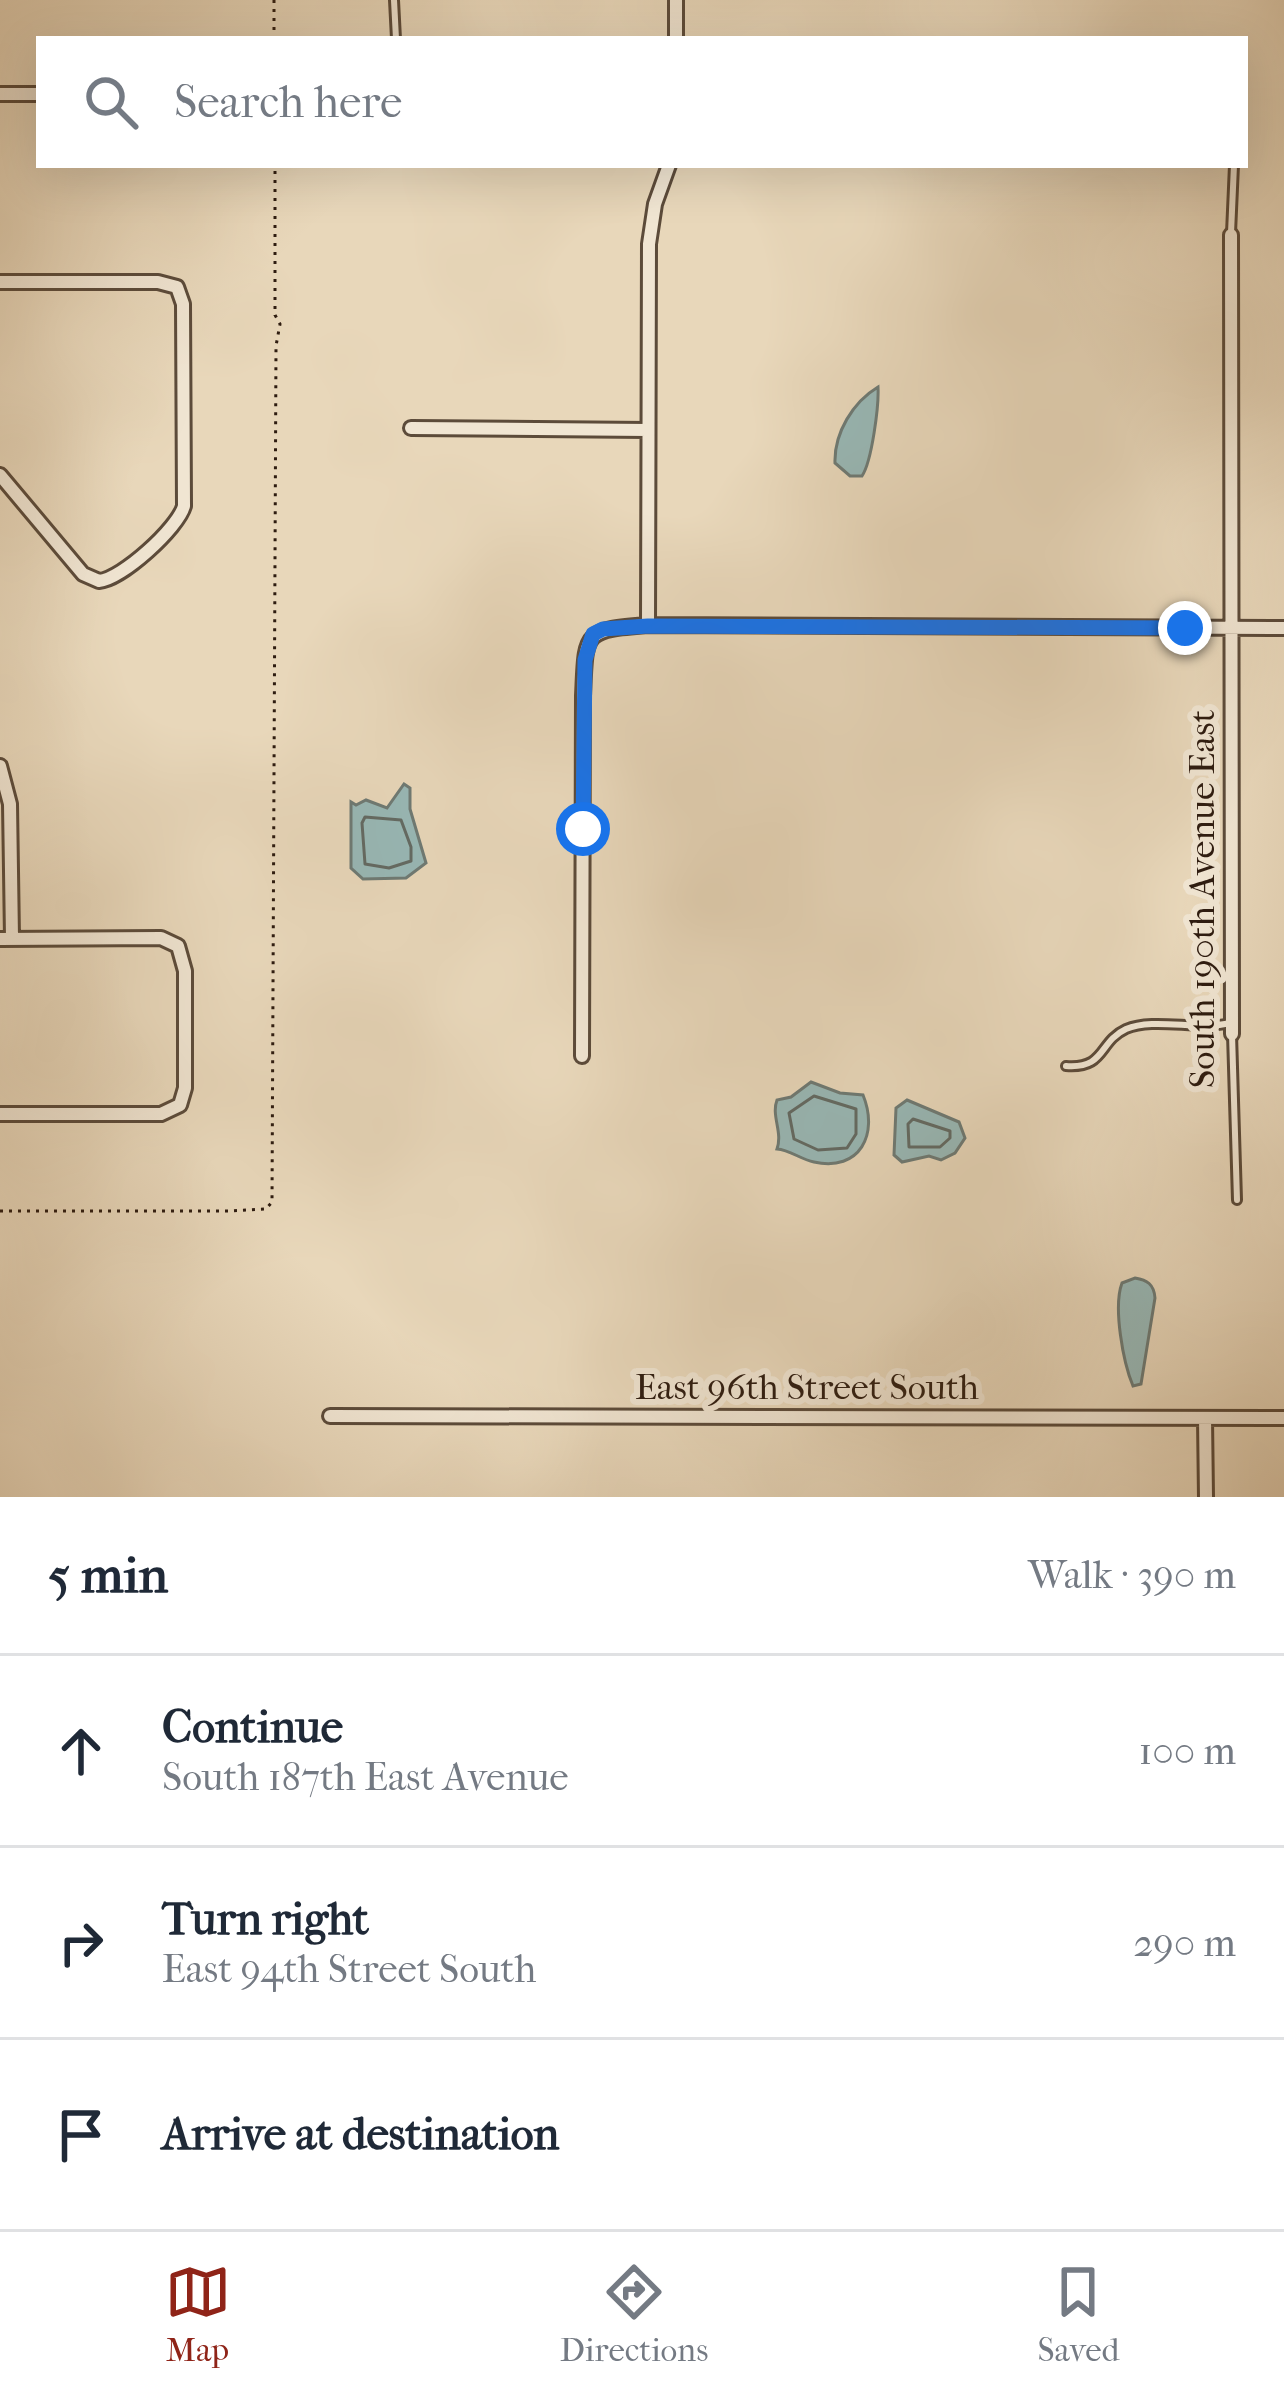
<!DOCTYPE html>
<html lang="en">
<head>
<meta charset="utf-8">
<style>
	body { margin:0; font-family:"IM FELL French Canon",serif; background:#f6f6f7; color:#1f2937 }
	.stop { position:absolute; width:36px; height:36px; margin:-27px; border:9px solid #1a73e8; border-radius:50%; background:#fff }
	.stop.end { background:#1a73e8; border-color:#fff; box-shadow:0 3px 12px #0008 }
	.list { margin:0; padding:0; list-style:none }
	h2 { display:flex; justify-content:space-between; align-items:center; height:156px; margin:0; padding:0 48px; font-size:51px }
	h2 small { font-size:39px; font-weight:400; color:#747a83 }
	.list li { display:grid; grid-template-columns:78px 1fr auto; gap:36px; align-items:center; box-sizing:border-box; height:192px; padding:0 48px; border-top:3px solid #e0e1e3 }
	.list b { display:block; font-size:45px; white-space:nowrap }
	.list p { margin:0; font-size:39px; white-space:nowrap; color:#747a83 }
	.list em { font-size:39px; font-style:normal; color:#747a83 }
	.icon { flex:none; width:66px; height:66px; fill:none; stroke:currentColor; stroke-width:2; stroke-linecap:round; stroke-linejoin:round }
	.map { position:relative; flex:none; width:1284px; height:1497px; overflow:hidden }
	.search { position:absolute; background:#fff; box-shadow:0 12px 48px #0002; left:36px; right:36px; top:36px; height:132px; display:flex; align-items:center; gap:30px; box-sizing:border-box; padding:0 42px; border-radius:0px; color:#747a83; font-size:45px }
	.sheet { height:732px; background:#fff }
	nav { display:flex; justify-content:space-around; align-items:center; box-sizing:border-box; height:168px; border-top:3px solid #e0e1e3; background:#fff; font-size:33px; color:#747a83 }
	nav a { display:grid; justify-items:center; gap:6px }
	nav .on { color:#8f2418 }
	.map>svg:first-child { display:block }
</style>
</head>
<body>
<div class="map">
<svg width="1284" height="1497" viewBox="0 0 1284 1497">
	<rect width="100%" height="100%" fill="#e8d7ba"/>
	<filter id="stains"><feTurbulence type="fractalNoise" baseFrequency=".00167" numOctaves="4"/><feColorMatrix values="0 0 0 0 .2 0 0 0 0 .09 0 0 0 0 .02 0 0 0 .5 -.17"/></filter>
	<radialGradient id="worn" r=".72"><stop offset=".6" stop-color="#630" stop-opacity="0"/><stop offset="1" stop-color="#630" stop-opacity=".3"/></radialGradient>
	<!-- water -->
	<path fill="#98b8b6" stroke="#6e7a74" stroke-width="3" d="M878 387C879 405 872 461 862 476H850L835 463C834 433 853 402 878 387Z
		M404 784 410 788V809L426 863 406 878 363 879 351 868V802L356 805 366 800 387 808Z
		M811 1082 840 1093 863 1095C879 1134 860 1172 814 1162 800 1159 790 1150 777 1149 783 1132 771 1116 777 1100L791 1097Z
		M907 1100 959 1122 965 1138 955 1153 941 1160 929 1156 902 1162 894 1155 896 1108Z
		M1135 1278C1147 1280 1154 1284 1155 1298L1141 1384 1133 1386C1123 1362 1113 1307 1122 1283Z"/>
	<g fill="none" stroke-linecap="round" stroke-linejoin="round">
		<!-- shore -->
		<path stroke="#636a63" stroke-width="3" d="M365 817 401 820 411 847V861L389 868 365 864 362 823Z
			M814 1096 856 1109V1134L847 1148 818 1150 794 1139 789 1113Z
			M913 1119 950 1131V1138L940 1147H909L908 1124Z"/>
		<!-- service casing -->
		<g stroke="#5c4b3a" stroke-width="12">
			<path id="service" d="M394 0 396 39
				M1231 233 1234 165
				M1232 1034 1237 1200
				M1066 1066C1106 1069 1098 1042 1126 1029 1154 1017 1199 1031 1230 1023"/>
		</g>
		<!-- minor casing -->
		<g stroke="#5c4b3a" stroke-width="18">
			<path id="minor" d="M676 39V0
				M0 94H39
				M1231 235 1232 1034
				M0 282H158L177 287 183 304 184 506C178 528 122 579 99 581L83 574 0 475
				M411 428 648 430
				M648 625 649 244 655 204 669 165
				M0 766 10 804 12 938
				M0 939 161 938 178 946 185 971V1088L180 1105 161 1114H0
				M582 1056 583 696C586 632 582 630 648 625L1284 628
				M330 1416 1284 1418
				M1205 1418 1206 1497"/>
		</g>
		<!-- path -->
		<path stroke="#2e1c10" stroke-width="3" stroke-dasharray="3 6" stroke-linecap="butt" d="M274 0V39
			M0 1211H228L266 1209 272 1202 276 346 280 324 275 315V165"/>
		<!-- service -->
		<use href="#service" stroke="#f0e5d2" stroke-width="6"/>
		<!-- minor -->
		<use href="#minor" stroke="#f0e5d2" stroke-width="12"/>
	</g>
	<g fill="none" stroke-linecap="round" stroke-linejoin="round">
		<!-- route -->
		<path stroke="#1a73e8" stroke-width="15" d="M583 829 585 660 593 634 603 629 648 626 1185 628"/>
	</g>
	<g text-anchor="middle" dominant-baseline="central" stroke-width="12" stroke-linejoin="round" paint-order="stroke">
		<!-- street labels -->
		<g font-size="36" fill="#2e1c10" stroke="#f0e5d2">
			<text transform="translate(1202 899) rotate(-90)">South 190th Avenue East</text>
			<text x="807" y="1387">East 96th Street South</text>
		</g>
	</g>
	<rect width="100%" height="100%" filter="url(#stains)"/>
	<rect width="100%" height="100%" fill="url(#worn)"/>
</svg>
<div class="stop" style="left:583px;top:829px"></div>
<div class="stop end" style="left:1185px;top:628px"></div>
<div class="search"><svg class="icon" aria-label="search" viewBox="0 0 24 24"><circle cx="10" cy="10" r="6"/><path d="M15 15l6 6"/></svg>Search here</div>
</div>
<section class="sheet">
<h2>5 min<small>Walk · 390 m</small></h2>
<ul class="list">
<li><svg class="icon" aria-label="ahead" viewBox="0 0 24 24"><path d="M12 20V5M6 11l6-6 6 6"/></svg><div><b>Continue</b><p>South 187th East Avenue</p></div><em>100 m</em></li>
<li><svg class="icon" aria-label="right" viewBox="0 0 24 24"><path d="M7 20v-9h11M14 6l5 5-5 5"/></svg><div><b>Turn right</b><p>East 94th Street South</p></div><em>290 m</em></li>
<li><svg class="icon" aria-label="arrive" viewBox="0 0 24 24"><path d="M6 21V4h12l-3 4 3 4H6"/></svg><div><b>Arrive at destination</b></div></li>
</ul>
</section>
<nav>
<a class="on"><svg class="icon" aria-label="map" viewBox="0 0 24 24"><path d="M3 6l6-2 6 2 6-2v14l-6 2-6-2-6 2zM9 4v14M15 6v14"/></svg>Map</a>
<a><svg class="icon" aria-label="directions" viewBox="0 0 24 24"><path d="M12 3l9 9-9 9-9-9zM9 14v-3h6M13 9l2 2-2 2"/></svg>Directions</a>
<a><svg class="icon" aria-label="saved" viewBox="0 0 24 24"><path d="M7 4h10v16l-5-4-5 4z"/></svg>Saved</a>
</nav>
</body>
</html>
